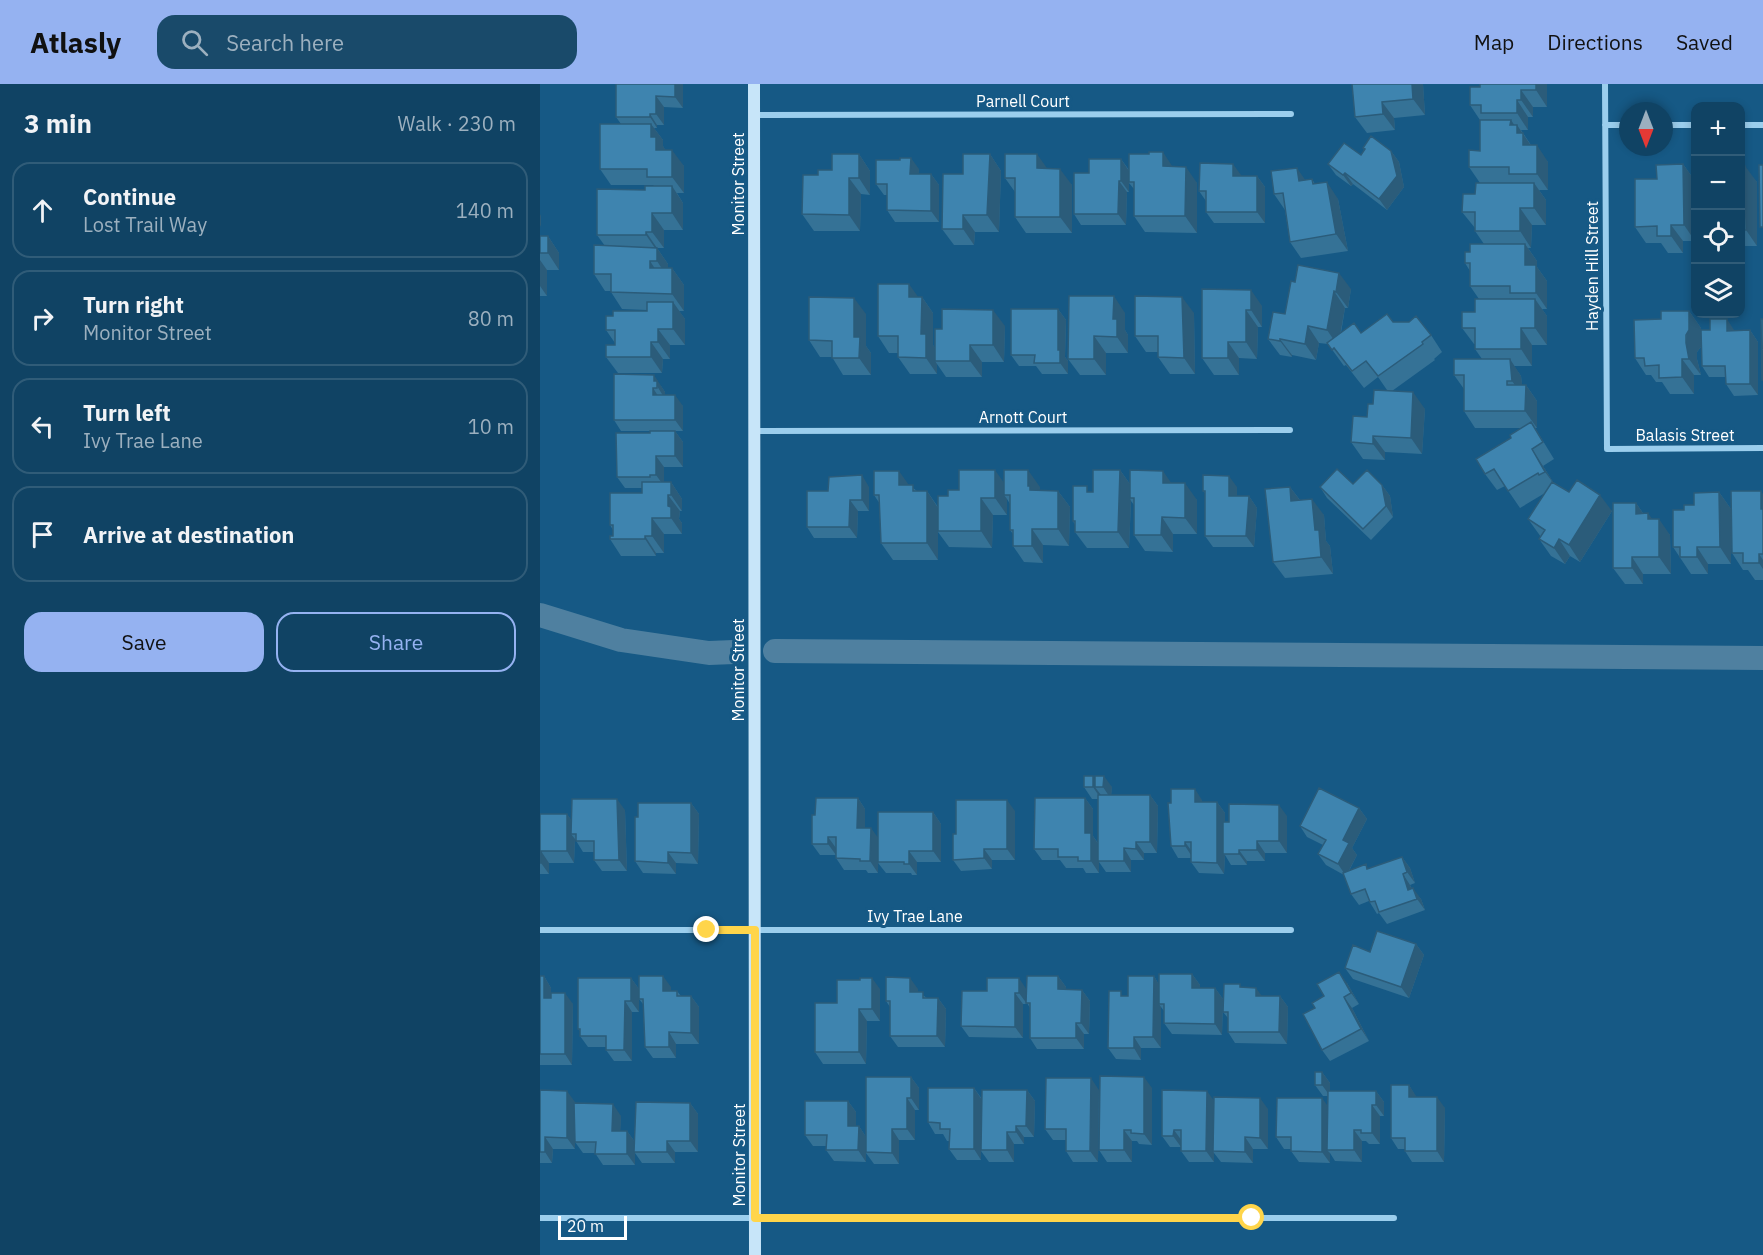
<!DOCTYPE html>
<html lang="en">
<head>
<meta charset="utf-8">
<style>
	body { margin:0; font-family:"IBM Plex Sans",sans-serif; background:#194a6a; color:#f1f3f6 }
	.controls { position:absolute; right:18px; top:18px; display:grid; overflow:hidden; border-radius:12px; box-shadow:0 3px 9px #0003 }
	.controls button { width:54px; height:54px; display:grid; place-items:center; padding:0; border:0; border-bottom:2px solid #305c78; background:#104364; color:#f1f3f6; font:30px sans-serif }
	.compass { position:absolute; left:1079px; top:18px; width:54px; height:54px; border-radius:50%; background:#104364; box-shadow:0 3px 9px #0003; rotate:180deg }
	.scale { position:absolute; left:18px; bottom:15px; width:69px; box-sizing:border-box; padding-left:6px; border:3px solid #fff; border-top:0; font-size:16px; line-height:21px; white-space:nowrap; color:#fff; -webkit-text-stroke:4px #165985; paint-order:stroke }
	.stop { position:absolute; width:18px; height:18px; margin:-14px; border:4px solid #ffd54a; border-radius:50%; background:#fff }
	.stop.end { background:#ffd54a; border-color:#fff; box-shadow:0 2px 6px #0008 }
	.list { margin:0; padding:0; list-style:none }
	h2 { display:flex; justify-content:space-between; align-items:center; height:78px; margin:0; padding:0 24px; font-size:26px }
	h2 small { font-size:20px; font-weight:400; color:#9cb0bf }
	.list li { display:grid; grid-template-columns:39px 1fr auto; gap:18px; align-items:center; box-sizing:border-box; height:96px; margin:0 12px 12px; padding:0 12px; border:2px solid #305c78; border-radius:18px }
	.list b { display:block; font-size:22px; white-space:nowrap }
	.list p { margin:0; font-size:20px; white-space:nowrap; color:#9cb0bf }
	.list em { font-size:20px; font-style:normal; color:#9cb0bf }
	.actions { display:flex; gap:12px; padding:18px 24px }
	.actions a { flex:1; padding:14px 0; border:2px solid #95b2f1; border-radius:18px; text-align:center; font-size:21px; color:#95b2f1 }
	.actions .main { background:#95b2f1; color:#111 }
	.icon { flex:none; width:33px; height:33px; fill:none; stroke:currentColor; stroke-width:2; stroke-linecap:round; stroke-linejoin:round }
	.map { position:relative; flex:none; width:1223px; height:1171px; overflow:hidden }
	header { display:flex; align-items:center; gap:36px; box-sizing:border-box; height:84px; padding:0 30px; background:#95b2f1; color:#111 }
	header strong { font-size:28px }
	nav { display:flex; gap:33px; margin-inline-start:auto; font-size:21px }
	.search { width:420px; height:54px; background:#194a6a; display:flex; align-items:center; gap:15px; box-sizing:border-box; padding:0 21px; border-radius:18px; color:#9cb0bf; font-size:22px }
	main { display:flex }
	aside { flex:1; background:#104364 }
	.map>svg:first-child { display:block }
</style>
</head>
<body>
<header>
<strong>Atlasly</strong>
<div class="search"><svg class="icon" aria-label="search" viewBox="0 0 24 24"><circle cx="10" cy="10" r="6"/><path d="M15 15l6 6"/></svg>Search here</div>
<nav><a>Map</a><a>Directions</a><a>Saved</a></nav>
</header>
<main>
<aside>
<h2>3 min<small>Walk · 230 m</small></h2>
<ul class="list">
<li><svg class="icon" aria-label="ahead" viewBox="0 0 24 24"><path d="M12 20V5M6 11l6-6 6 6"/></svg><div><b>Continue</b><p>Lost Trail Way</p></div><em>140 m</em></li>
<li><svg class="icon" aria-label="right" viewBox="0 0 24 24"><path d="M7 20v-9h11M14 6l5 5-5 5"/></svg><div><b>Turn right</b><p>Monitor Street</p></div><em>80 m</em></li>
<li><svg class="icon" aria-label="left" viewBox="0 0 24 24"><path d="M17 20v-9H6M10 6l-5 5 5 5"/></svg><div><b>Turn left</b><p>Ivy Trae Lane</p></div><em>10 m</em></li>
<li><svg class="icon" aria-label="arrive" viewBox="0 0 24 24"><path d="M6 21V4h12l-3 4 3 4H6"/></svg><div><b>Arrive at destination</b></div></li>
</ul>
<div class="actions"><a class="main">Save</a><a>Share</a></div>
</aside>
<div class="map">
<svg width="1223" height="1171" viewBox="0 0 1223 1171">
	<rect width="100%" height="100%" fill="#165985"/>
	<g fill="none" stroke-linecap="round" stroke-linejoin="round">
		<!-- canal -->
		<path stroke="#4f80a0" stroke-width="24" d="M0 531 81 556 169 569 194 568
			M235 567 1223 574"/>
		<!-- street -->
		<path stroke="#9bceed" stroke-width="6" d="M1065 0 1067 365 1223 364
			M214 31 751 30
			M1065 41H1088
			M1124 41H1156
			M1200 41H1223
			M215 347 750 346
			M0 846H751
			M0 1134H854"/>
		<!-- secondary -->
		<path stroke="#c7e5f9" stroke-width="12" d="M214 0 215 1171"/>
	</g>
	<!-- wall -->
	<path fill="#357296" d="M76 0H143V24L124 23V41H117V44H114L123 56V62L125 66 144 82V109H137L143 119V146H124V164H117L128 180V184H132L144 201V227H139L145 235V261H130V275H123L122 289H78L66 273 75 261V259L66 246 73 232 107 227V226L82 225 71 208V207H65L54 190 65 162 57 151 105 106 114 102 113 101H71L60 85 81 40 76 33Z
		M812 0H883L885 31 854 34 855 46 827 49 815 33Z
		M1007 0V23H993V33H988V46H981L991 61 1008 78V106H999L1006 116V141H992L991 164H988L997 177V183L1007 197V225H1002L1007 232V261H992V282H974L981 292 982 301H986L997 317V344H995L1014 375 1003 382 1013 398 1029 408 1072 427 1040 478 1030 472 1025 480 1011 472 999 455 1001 453 988 435 1005 409 980 424 965 402 957 406 945 390 971 354 981 344H935L924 327V305L914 291 942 275 935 265V260H934L922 244 935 228 939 215 930 202V187L925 179 930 168 944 160 935 147V144L922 128 935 110 940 99 929 83 940 67V36L930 21 940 3Z
		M823 64 851 67 859 78 864 103 847 126 813 100 811 102 796 91 788 80 821 71 824 66Z
		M319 70 330 87V111L321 110 320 147H274L262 130 278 91 292 86Z
		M450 70 461 87 459 148H435L434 161H414L402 145 423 90Z
		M581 75 589 86 633 83 657 99V149L605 148 594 132V105L589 99V108H587L586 141H541L534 130 549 89Z
		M1143 80 1155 97V157H1143V169H1128L1121 159H1106L1095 143 1117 95Z
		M1200 82 1217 98V162H1200Z
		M507 84 532 101V149H486L475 133V108L465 94Z
		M379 85 378 90H391L399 101V138H355L347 126V111H344L336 100Z
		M701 91V92H717L725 103V139H674L666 128V117L659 107Z
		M772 95 775 100 798 115 808 167 761 174 750 158 745 126 734 110 765 96Z
		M0 152H8L19 169V186H7V212H0Z
		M751 197 811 205 808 224H805L801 249H821L853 238 891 251 902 268 894 275 895 276 852 307 885 325 882 370 845 368V376L823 375 811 358 827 333 833 320 847 306 838 293 824 304 806 281 804 282 788 260 779 259 776 276 752 271V273L740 271 728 255 745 230Z
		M662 205 722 222V243H718L717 275 699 274V291H674L662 274Z
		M529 212 585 229V246L588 251V269H566V291H540L528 275Z
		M378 213H382L393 229V261L395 264 465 242 464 278H442V293H406L397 280V290H370L358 273V269H349L338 252Z
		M518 225 526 236 525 273 528 277V290H502L496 282H479L471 271Z
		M1149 227 1161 244V263L1157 268V275L1161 291H1154V310H1130L1122 298H1116L1111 291H1106L1095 274 1121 235Z
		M654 229 655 290H630L618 273V268H606L595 252Z
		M326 230V262L331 269V291H303L292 273H280L269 256Z
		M1194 246 1195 247 1210 246 1218 258V311L1194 312 1186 300V293H1169L1162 282Z
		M74 290 121 302 125 308V311L143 322V347H135L143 358V383H124V398H131L142 415V427H140L139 435 142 439V450H124V469H116V472H81L70 455 73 452V446L70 441 102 409V404H85L77 393 110 349V347H81L74 336Z
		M580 386 590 400 632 399 657 416V450H633V468L605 467 594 451V421L591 417 589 464H547L535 448V441L533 437 553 408Z
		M464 399 500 403 499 406 518 407 530 423 529 462 503 461V479L484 478 473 462V450L470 446V420L467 415V431H453L452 464 409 463 398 448V476H353L341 459 340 420 334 411 369 401 377 407H387L398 423 408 412 419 406Z
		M813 400 842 401 850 412 853 433 831 456 787 414 780 403Z
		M329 403V427H318L317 454H274L267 443 288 407Z
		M697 403V412H709L717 424 714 463H673L665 452V409L663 407Z
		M750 403 760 416 784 431 786 457 790 462 793 490 745 494 733 478Z
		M1179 408 1191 425V480H1168V490H1151L1133 463 1154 421Z
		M1223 410V496H1215L1208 486H1203L1192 469Z
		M1096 419 1103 429 1112 435 1130 451 1131 490H1103V500H1085L1073 484Z
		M555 696 572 703 571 711H610L618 722 617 769H604V776H591V788H566L559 778V789H546L543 784H526L520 776H502L494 765 545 714 553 725V752L558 759V715H552L544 703Z
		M318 714 325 725V744L338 754 393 728 401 740V778H377V791H372L371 789H346L338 779V789H328L326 786H304L296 774V771H280L272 760 275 731Z
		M662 716V718H677L685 729V738L747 732V769H725V777H707V781H691L685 771 684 790 659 789 651 778V774H638L631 762Z
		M151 719 159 730 158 780 136 779V790L103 789 95 777 98 733Z
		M819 724 827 735 812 764 817 771 809 787 829 785 862 773 870 784 875 799 870 801 872 805 881 815 885 826 847 840 839 829 837 830 829 817 819 821 811 810 804 791 786 781 778 770 783 761 767 753 760 742Z
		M85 726 87 787H62L54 776V768H43L35 755 34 779H9V790H0V730H27L31 736Z
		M475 727V776H452V785L421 787 413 776 416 750Z
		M876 860 884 871 869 914 813 895 805 884 830 868Z
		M652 890 660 901V904H675L683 915 682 951 632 950 624 939V927L621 923V964H601V976L576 975 568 964 585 912H588L614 892 619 901Z
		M0 892H4L11 904V909L33 920 32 981H0Z
		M518 892 526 903V906H542L550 917 549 950H544V965H497L490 954V924L487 919V920H483V954L429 953 421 942 447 907 487 905Z
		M91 894 99 905V928H92V977H74L66 966V963H48L40 952V947L38 945Z
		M807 899 819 920 812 924 829 957 790 977 782 966Z
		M131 903V907H137L141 912H151L159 923V960H136V974H113L105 963 103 920 99 915Z
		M703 903 721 912H740L748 923 747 960 695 959 688 948V934L683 928Z
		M340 905V937H327L326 980H283L275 968 297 919Z
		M378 905V908L387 914H398L406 925 405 963H358L350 952V923L346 917Z
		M782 988 790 999V1007H836L844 1018V1032H840V1060H829L826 1057H822V1078L795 1077 790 1069V1079L759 1078 751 1067V1065H744L736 1053 788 1022V1012H783L775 1001Z
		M371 993 379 1004V1026H375V1056H359V1080H334L326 1069V1078L294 1077 286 1066 287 1062H273L265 1051 308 1017 316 1028V1042H319L326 1053Z
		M869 1001 876 1013 905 1024 904 1078H872L865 1067V1065H858L851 1054Z
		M434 1004 442 1015 487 1006 495 1017 494 1053H484V1060H474V1078H449L441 1067V1076H417L409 1065 410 1057H407L403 1050H395L388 1038Z
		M612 1004V1061L599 1060 597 1057H592V1078H567L559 1066Z
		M0 1006 35 1019 81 1032 80 1047H87L95 1058 150 1019 158 1030V1068H135V1079H102L95 1069V1081H63L55 1069H43L35 1058V1038V1065H13L12 1079H0Z
		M559 1006 558 1078H533L526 1067V1056H513L505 1045Z
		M674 1016 728 1025V1065H713V1079L681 1078 674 1069V1078H649L641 1067V1063H630L622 1052Z"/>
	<!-- shaded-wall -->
	<path fill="#2b5c7a" d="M135 0H143V24L135 13Z
		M872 0H883L885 31 873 15Z
		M996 0H1007V23L996 6Z
		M981 6 993 23V33L981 16Z
		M116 12 124 23V41L116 30Z
		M977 16 988 33V46L977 29Z
		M842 18 854 34 855 46 843 30Z
		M110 30 117 41V44L110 33Z
		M971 36 977 45V41L994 66 983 61 970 41Z
		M111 40 123 56V62L128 70 116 66 111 53Z
		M997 61 1008 78V106L997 90Z
		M132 66 144 82V109L132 93Z
		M851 67 859 78 864 103 847 126 839 115Z
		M623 68 634 85 623 82Z
		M319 70 330 87V111L319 94Z
		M450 70 461 87 459 148 447 131Z
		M497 70 509 87 497 84Z
		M371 74 379 85 378 101 370 90Z
		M581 75 589 87V108L581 97Z
		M693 80 701 91V103L693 92Z
		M1143 80 1155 97V157L1144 141Z
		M1205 82 1217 98V162L1206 146Z
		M646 83 657 99V149L645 132Z
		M757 84 768 100 759 97Z
		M520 85 532 101V149L520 133Z
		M805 89 813 100 811 102 803 91Z
		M391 90 399 101V138L391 127Z
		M717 92 725 103V139L717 128Z
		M309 94 321 110 320 147 309 131Z
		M579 97 587 108 586 141 578 130Z
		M787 98 798 115 808 167 796 150Z
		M994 99 1006 116V141L994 124Z
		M132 102 143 119V146L132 129Z
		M980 124 992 141 991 164 980 147Z
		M112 129 124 146V164L112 148Z
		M0 130 1 132V143L0 141Z
		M423 131 435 148 434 161 423 145Z
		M1131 141 1143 157V169L1131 152Z
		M106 148 128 180V194L117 177V167L106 151Z
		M8 152 19 169V186L8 169Z
		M985 160 997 177V183L1007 197V225L996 209 985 181Z
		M0 176 7 186V212L0 202Z
		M110 177 121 194 110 184Z
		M132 184 144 201V227L132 210Z
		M799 189 811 205 808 224 796 208Z
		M369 200 381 217 369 213Z
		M711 206 722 222V243L711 226Z
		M794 207 805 224 798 262 787 246Z
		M574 212 585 229V246L588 251V269L577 253 573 235Z
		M382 213 393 229V261L397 267 395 277 397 280V290L386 274 381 250Z
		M642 213 654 229 655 290 644 274Z
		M314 214 326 230V262L331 269V291L319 274 314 253Z
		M995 215 1007 232V261L995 244Z
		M133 218 145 235V261L133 245Z
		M518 225 526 236 525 273 528 277V290L520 279 518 266Z
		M453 226 465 242 464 278 453 261Z
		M706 226 718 243 717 275 706 258Z
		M1149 227 1161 244V263L1157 268V275L1161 291 1149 275 1146 259Z
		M1187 235 1194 246 1195 258 1187 247Z
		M768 242 779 259 776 276 765 260Z
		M981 244 992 261V282L981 265Z
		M118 245 130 261V275L118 258Z
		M1210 246 1218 258V311L1210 300Z
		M554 252 566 269V291L554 275Z
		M740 255 752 271V273L740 257Z
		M111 258 123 275 122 289 111 273Z
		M688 258 699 274V291L688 274Z
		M430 261 442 278V293L430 277Z
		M970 275 981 292 984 314 972 297Z
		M1142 275 1154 291V310L1142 293Z
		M114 291 125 308V315L114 297Z
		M986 301 997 317V344L985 327Z
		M113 304 120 315 113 311Z
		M873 308 885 325 882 370 871 354Z
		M135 311 143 322V347L135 336Z
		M135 347 143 358V383L135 372Z
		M833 352 845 368V376L833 360Z
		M992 365 1003 382 1017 404 1005 388Z
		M116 372 124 383V402L116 391Z
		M455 386 467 403 464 411 467 415V431L455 414Z
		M488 386 500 403 499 415 502 423 488 402Z
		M580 386 592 403 590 414 591 417 589 464 578 448Z
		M359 387 371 404 359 401Z
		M623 387 634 403 623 399Z
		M322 391 329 403V427L322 416Z
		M689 392 697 403V424L689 412Z
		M131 398 142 415V427L131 411Z
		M645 399 657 416V450L645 434Z
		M842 401 850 412 853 433 846 422Z
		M750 403 762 419 751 417Z
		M387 407 398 424V476L387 459Z
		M518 407 530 423 529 462 518 445Z
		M1221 407 1223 410V427L1221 425Z
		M1179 408 1191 425V480L1180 463Z
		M128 411 140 427 139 435 142 439V450L131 434 128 422Z
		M1060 411 1072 427 1040 478 1029 461Z
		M709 412 717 424 714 463 706 452Z
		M441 414 453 431 452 464 441 447Z
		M772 415 784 431 786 457 790 462 793 490 781 473 775 446Z
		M310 416 318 427 317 454 309 443Z
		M1096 419 1107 435 1096 430Z
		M1108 429 1119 445V435L1130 451 1131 490 1119 473 1108 435Z
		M622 433 633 450V468L621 451Z
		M112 434 124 450V469L112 452Z
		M492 445 503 461V479L492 462Z
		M105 452 116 469V472L105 455Z
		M1019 455 1030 472 1025 480 1014 464Z
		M1157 463 1168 480V490L1157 473Z
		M1219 470 1223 476V485L1219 479Z
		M1092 473 1103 490V500L1092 484Z
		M553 692 560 703H555L561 711V715L553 703Z
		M564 692 572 703 571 715 563 703Z
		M655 705 662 716V729L655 718Z
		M610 711 618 722 617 769 610 758Z
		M318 714 325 725V755L317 744Z
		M545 714 553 725V752L559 761V789L551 777 545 749Z
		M77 715 85 726 87 787 79 776Z
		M467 716 475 727V776L467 765Z
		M677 718 685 729V770H683L685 771 684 790 677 779Z
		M151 719 159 730 158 780 151 769Z
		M739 721 747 732V769L739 757Z
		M819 724 827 735 812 764 817 771 806 792 798 780 803 756Z
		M393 728 401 740V778L393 767Z
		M27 730 35 741 31 750 35 755 34 779 27 767Z
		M331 744 339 755 338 789 330 777Z
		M288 753 296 764V771L288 760Z
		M717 757 725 769V777L717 766Z
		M596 758 604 769V776L596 765Z
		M645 758 653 769V774L645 762Z
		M584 764 591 776V788L584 777Z
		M444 765 452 776V785L444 774Z
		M699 766 707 777V781L699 770Z
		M1 767 9 779V790L1 779Z
		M369 767 377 778V791L369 780Z
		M128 768 136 779V790L128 779Z
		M862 773 870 784 875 799 867 788Z
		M863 790 870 801 876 817 868 806Z
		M873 804 881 815 885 826 877 815Z
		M876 860 884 871 869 914 861 903Z
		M799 888 807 899 819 920 811 909Z
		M652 890 660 901V915L652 904Z
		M4 892 11 904V925L4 914Z
		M123 892 131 903V918L123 907Z
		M518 892 526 903V917L518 905Z
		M614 892 621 904 619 920 621 923V964L613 953Z
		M91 894 99 905V928L91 917Z
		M332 894 340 905V937L332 925Z
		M370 894 378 905V919L370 908Z
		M479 894 487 906V920L479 909Z
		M675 904 683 915 682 951 675 940Z
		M716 904 724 915 716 912Z
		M542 906 550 917 549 950 541 939Z
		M25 909 33 920 32 981 25 970Z
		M475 909 483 920V954L475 943Z
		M151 912 159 923V960L151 949Z
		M740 912 748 923 747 960 739 948Z
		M804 913 812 924 829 957 821 945Z
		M398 914 406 925 405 963 397 952Z
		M85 917 92 928V977L84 966Z
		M319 925 327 937 326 980 319 968Z
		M536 939 544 950V965L536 954Z
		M129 948 136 960V974L129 963Z
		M594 953 601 964V976L594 964Z
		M782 988 790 999V1012L782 1001Z
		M371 993 379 1004V1026L371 1014Z
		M604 993 612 1004V1061L604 1050Z
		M551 994 559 1006 558 1078 550 1067Z
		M869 1001 876 1012V1024L869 1013Z
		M434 1004 442 1016 441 1076 434 1065Z
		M487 1006 495 1017 494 1053 486 1042Z
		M27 1007 35 1018V1065L27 1054Z
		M667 1007 675 1018 673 1067 674 1069V1078L666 1067Z
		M836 1007 844 1018V1032L836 1021Z
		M897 1013 905 1024 904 1078 897 1067Z
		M367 1014 375 1026V1056L367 1045Z
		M720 1014 728 1025V1065L720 1054Z
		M782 1014 790 1025 787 1066 790 1069V1079L782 1068Z
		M308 1017 316 1028V1053L308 1042Z
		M150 1019 158 1030V1068L150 1057Z
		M73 1020 81 1032 80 1058 72 1047Z
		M832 1021 840 1032V1060L832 1049Z
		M319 1042 326 1053V1078L318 1066Z
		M476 1042 484 1053V1060L476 1048Z
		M352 1045 359 1056V1080L352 1069Z
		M584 1046 592 1057V1078L584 1066Z
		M634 1046 642 1057 641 1063 633 1052Z
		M814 1046 822 1057V1078L814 1066Z
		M87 1047 95 1058V1081L87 1070Z
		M467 1048 474 1060V1078L467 1066Z
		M5 1053 13 1065 12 1079 5 1068Z
		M705 1053 713 1065V1079L705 1068Z
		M127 1057 135 1068V1079L127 1068Z"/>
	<!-- building -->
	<path fill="#3e84af" stroke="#2b5c7a" stroke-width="1.5" d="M76 0H135V13L116 12V30H110V33H76Z
		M812 0H872L873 15 842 18 843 30 815 33Z
		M940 0H996V6H981V16H977V29H941V21H930V3H940Z
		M940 36H971L970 41H977V49H983V61H997V90H969V83H929V66L940 67Z
		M60 40H111V53H116V66H132V93H107V85H60Z
		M831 52 851 67 857 92 839 115 805 89 803 91 788 80 804 59 821 71 825 65 823 64Z
		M609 68H623V82L646 83 645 132H594V98H589V70H609Z
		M292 70H319V94H309V131L262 130 263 91H278V86H292Z
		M423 70H450L447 131H423V145H402L403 90H423Z
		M465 70H497V84L520 85V133H475V94H465Z
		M360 74H371L370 90H391V127L347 126V100H336V76H360Z
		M549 75H581V97H579L578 130H534V89H549Z
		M660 79 693 80V92H717V128H666V107H659Z
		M1143 80 1144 141H1131V152H1117V142L1095 143V95H1117L1116 81Z
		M1219 81H1223V143H1220Z
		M1200 82H1205L1206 146H1200Z
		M757 84 759 97 772 95 773 100 787 98 796 150 750 158 743 109 734 110 731 87Z
		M936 99H994V124H980V147H935V128H922L923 110H935Z
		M105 102H132V129H112V148H106V151H57V105L105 106Z
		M0 152H8V169H0Z
		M930 160H985V181H996V209H970V202H930V179H925V168H930Z
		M54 161 117 164V177H110V184H132V210L71 208V190H54Z
		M758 181 799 189 796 208 794 207 787 246 768 242 765 260 740 255V257L728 255 733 228 745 230 751 197 755 198Z
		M338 200H369V213H382L381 250H386V274L358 273V252H338Z
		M662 205 711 206V226H706V258H688V274H662Z
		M529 212H574L573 235H577V253L554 252V275H528Z
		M595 212 642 213 644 274 618 273V252H595Z
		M269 213 314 214V253H320L319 274H292V257L269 256Z
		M935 215H995V244H981V265H935V244H922V228H935Z
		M107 218H133V245H118V258H111V273H66V261H75V246H66V232H73V227H107Z
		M402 225 453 226V261H430V277H395V245H402Z
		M471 225H518V266H520V279H494L495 271H471Z
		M1121 227H1149V246L1146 251V259L1149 275H1142V293L1119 294V281L1105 282 1104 274H1095L1094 236 1121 235Z
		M847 230 853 238H869L876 232 891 251 882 258 883 260 838 292 826 277 812 287 794 264 792 266 787 259 814 239 821 249Z
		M1170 235H1187V247L1210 246V300H1186L1185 282H1162L1161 246H1170Z
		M1221 235H1223V296H1222Z
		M914 275H970L972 297H967V301H986L985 327H924V291H914Z
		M74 290 114 291V297H117V304H113V311H135V336H74Z
		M834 306 873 308 871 354 833 352V360L811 358 813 332 827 333 828 320H833Z
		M991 338 1003 358 992 365 1005 388 999 391 998 389 968 407 954 385 945 390 936 375 971 354 970 351Z
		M110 347H135V372H116V391H110V393H77L76 349H110Z
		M797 385 813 400 827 386 842 401 846 422 823 445 780 403Z
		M419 386H455V414H441V447H398V412H408V406H419Z
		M464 386H488V402H490V406L518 407V445H492V462H473V446H470V411H464Z
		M553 386H580L578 448H535V437H533V402H547V408H553Z
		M590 386 623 387V399H645V434L622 433 621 451H594V414H590Z
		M334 387H359V401H373V407H387V459H341L339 411H334Z
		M322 391V416H310L309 443H267V407H288L289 393Z
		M663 391 689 392V412H709L706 452H665V407H663Z
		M1037 396 1060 411 1029 461 1019 455 1014 464 999 455 1005 446 988 435 1012 398 1029 408Z
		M102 398H131V411H128V422L131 423V434H112V452H105V455H70V452H73V441H70V409H102Z
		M750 403 751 417 772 415 775 446H779L781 473 733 478 725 405Z
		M1191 407H1221V425H1223V470H1219V479H1203V469H1192Z
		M1179 408 1180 463H1157V473H1140V463H1133V426H1144V421H1154V409Z
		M1073 419H1096V430L1108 429V435H1119V473H1092V484H1073Z
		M544 692H553V703H544Z
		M555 692H564L563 703H555Z
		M779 704 819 724 803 756 809 759 798 780 778 770 786 756 760 742Z
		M631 705H655V718H677V779L651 778V758H645V762H631L628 719H631Z
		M558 711H610V758H596V765L584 764V777H558Z
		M276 714H318L317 744H331L330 777H320V775L296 774V753H288V760H272V731H275Z
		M495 714H545V749H551V777H538V773H518V765H494Z
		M32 715H77L79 776H54V757H36V750H31Z
		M416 716H467V765H444V774L413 776V750H416Z
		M98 719H151V769L128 768V779L95 777V733H98Z
		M689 720 739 721V757H717V766H699V770H683V738H689Z
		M338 728H393V767H369V780H364V778H338Z
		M0 730H27V767H1V779H0Z
		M862 773 867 788 863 790 868 806 873 804 877 815 839 828 835 817 830 818 825 805 811 810 803 789 826 780 827 785Z
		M837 847 876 860 861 903 805 884 813 861 830 868Z
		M799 888 811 909 804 913 821 945 782 966 763 930 775 924 772 919 784 912 777 900Z
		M619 890H652V904H675V940L624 939V920H619Z
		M0 892H4V914H11V909H25V970H0Z
		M99 892H123V907H137V912H151V949L129 948V963H105L103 915H99Z
		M487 892H518V905L542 906 541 939H536V954H490V919H486Z
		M588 892H614L613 953H594V964H568L569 907H581V912H588Z
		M346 893 370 894V908H383V914H398L397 952H350V917H346Z
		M38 894H91V917H85L84 966H66V952H40V945H38Z
		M320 894H332V925H319V968H275V919H297V896H320Z
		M447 894H479V909H475V943L421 942 422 907H447Z
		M684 900H700V903L716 904V912H740L739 948H688V928H683Z
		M775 988H782V1001H775Z
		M560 992 604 993V1050L591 1049V1046H584V1066H559Z
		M326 993H371V1014H367V1045H352V1069L326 1068Z
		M506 994H551L550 1067H526V1045H505Z
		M851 1001H869V1013H897V1067H865V1054H851Z
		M388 1004H434V1065H409L410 1045H400V1039L388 1038Z
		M0 1006 27 1007V1054L5 1053V1068H0Z
		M442 1006H487L486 1042H476V1048H467V1066H441Z
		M622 1006 667 1007 666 1067H641V1046H634L633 1052H622Z
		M788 1007H836V1021H832V1049H821V1046H814V1066H787Z
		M674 1013 720 1014V1054L705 1053V1068L673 1067Z
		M737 1014H782V1068L751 1067V1053H736Z
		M265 1017H308V1042H319L318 1066H286L287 1051H265Z
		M96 1018 150 1019V1057H127V1068H94Z
		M34 1019 73 1020 72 1047H87V1070H55L56 1058H35Z"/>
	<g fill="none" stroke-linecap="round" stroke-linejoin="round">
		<!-- route -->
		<path stroke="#ffd54a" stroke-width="8" d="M167 846H215V1134H712"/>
	</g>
	<g text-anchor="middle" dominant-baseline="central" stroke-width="6" stroke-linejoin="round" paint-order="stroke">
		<!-- street labels -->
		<g font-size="16" fill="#fff" stroke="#165985">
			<text x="483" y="17">Parnell Court</text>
			<text transform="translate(198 100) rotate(-90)">Monitor Street</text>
			<text transform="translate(1052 182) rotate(-90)">Hayden Hill Street</text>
			<text x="483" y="333">Arnott Court</text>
			<text x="1145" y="351">Balasis Street</text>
			<text transform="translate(198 586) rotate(-90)">Monitor Street</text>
			<text x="375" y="832">Ivy Trae Lane</text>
			<text transform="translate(199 1071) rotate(-90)">Monitor Street</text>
		</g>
	</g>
</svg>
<div class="controls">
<button>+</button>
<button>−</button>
<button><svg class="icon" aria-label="locate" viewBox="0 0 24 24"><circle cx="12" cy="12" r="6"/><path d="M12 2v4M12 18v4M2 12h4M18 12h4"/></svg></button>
<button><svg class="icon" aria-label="layers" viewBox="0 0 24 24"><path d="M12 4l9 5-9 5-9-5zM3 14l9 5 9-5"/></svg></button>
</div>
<svg class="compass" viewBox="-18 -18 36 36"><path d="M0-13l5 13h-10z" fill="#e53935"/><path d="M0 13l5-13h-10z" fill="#9cb0bf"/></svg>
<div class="scale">20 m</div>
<div class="stop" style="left:712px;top:1134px"></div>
<div class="stop end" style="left:167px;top:846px"></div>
</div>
</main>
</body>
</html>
